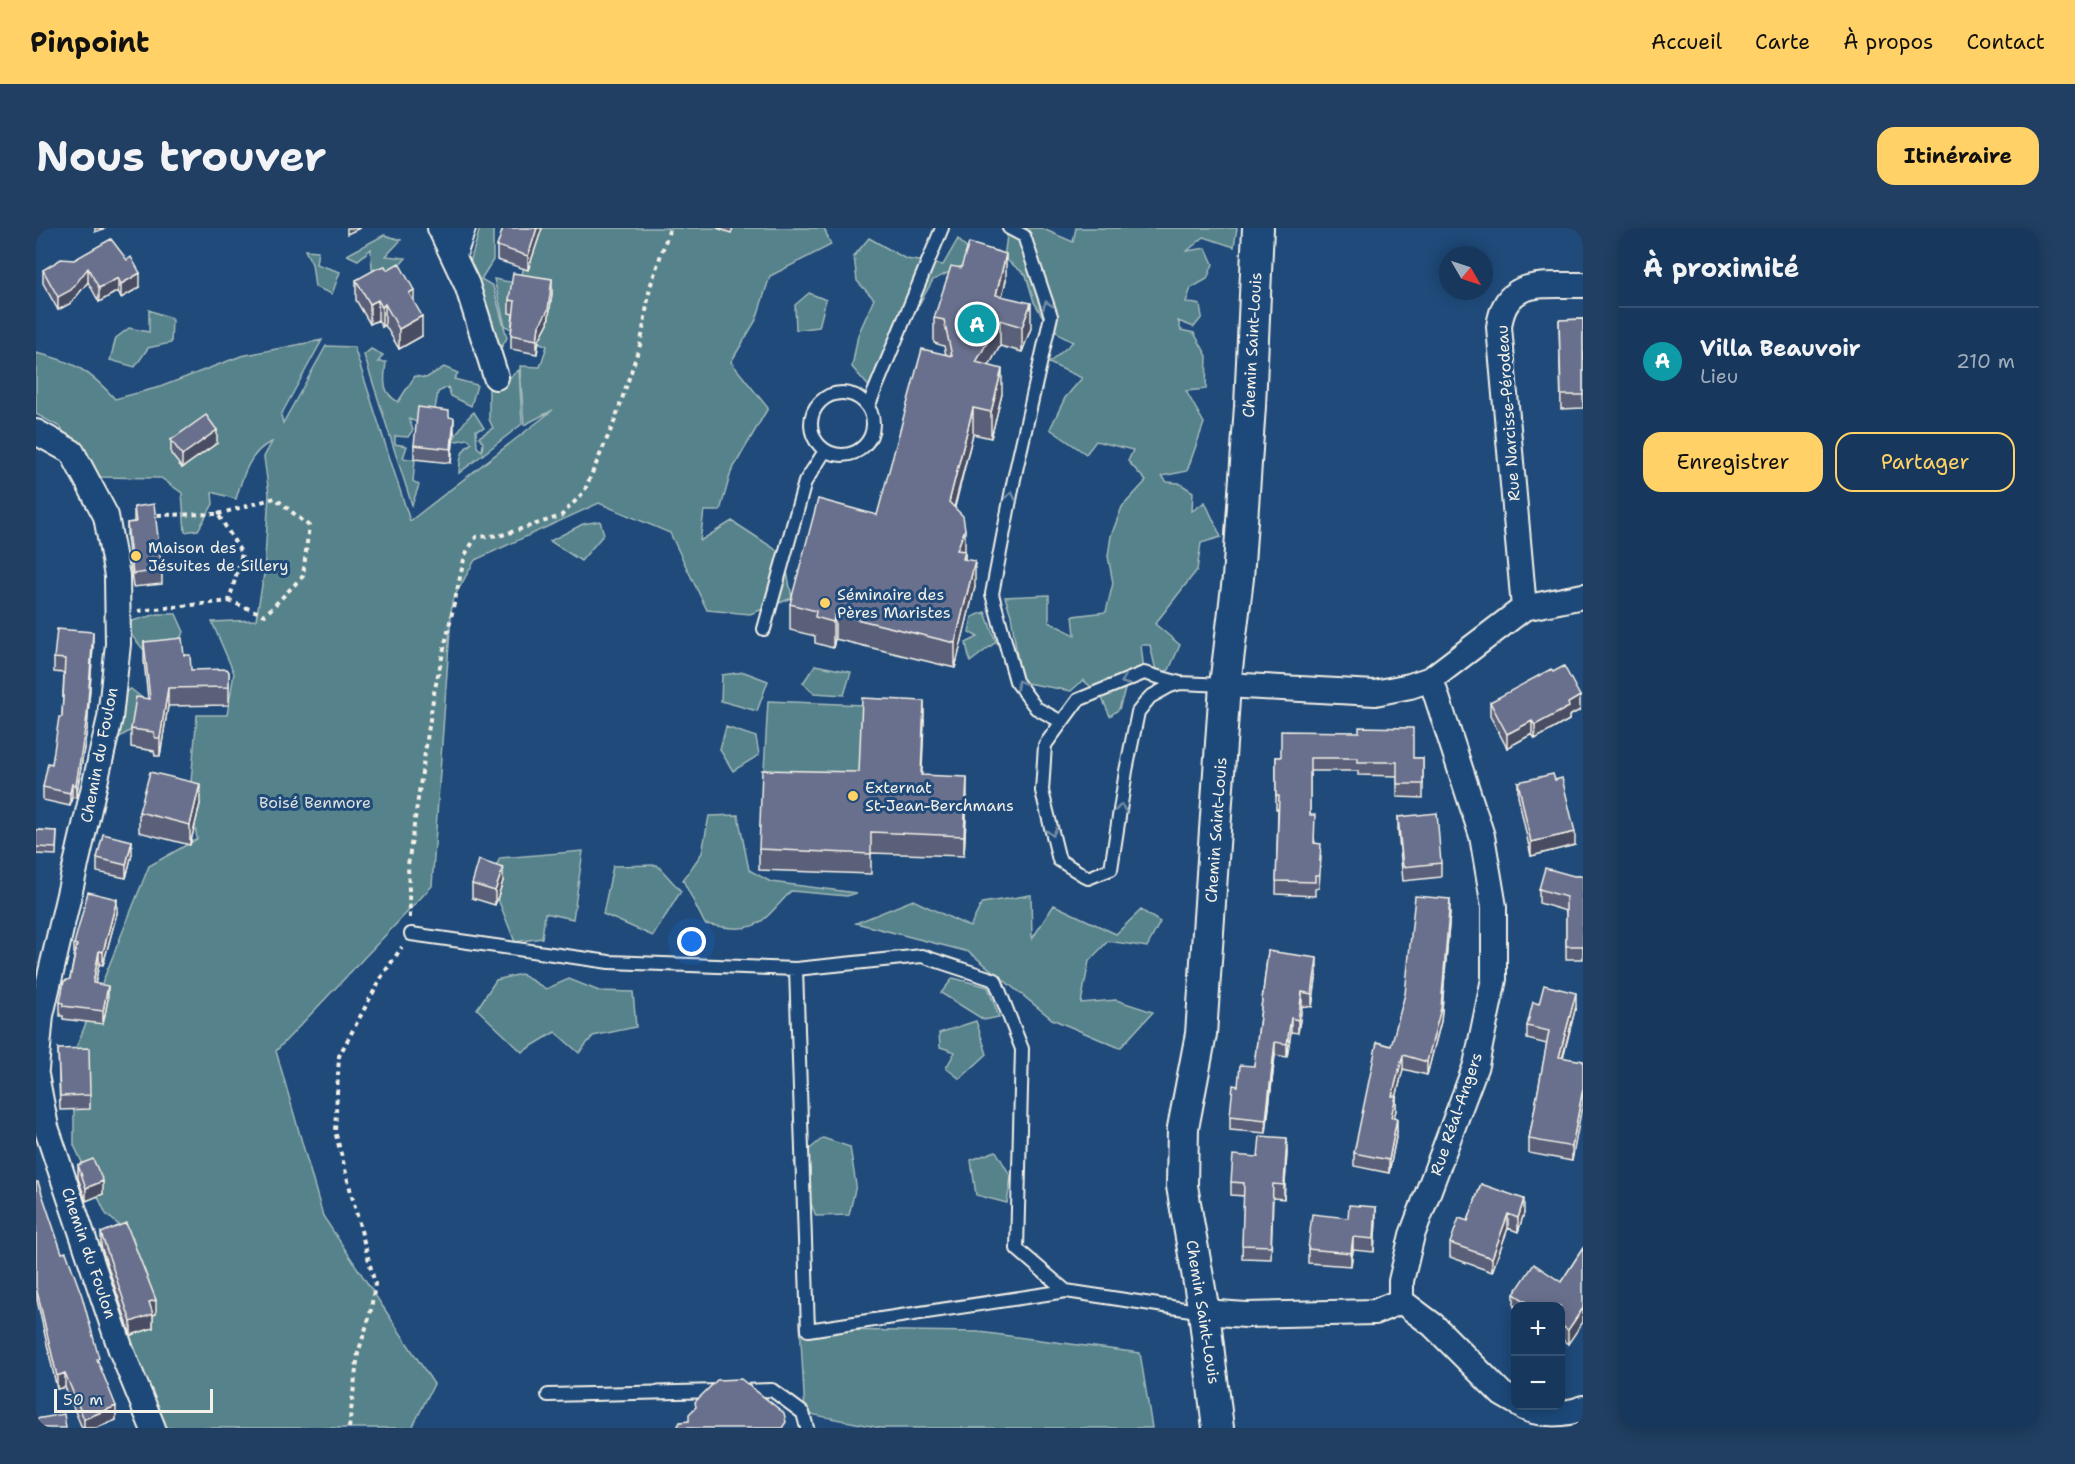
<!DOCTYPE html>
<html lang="fr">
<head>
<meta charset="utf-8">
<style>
	body { margin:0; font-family:"Shantell Sans",sans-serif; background:#203f62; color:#f1f3f6 }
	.controls { position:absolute; right:18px; bottom:18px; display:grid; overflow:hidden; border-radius:12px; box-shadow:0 3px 15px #0003 }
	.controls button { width:54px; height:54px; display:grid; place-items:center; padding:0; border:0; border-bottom:2px solid #365272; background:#17385c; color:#f1f3f6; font:30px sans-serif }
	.compass { position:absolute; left:1403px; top:18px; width:54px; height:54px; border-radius:50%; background:#17385c; box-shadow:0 3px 15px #0003; rotate:129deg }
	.scale { position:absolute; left:18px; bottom:15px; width:159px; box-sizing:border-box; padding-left:6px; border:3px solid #f4f1e8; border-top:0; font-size:16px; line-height:21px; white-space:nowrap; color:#f4f1e8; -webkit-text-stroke:4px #1f4a7a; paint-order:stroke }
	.you { position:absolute; left:656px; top:714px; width:21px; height:21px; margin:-15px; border:4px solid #fff; border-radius:50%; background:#1a73e8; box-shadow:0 0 0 9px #1a73e833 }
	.badge { display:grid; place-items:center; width:39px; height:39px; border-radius:50%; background:#ffd166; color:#fff; font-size:20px; font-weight:700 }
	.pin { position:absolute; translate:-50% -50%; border:3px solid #fff; box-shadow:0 2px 6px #0006 }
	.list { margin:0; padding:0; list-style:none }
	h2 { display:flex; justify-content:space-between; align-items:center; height:78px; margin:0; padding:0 24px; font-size:26px }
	h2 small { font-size:20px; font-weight:400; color:#9eacbb }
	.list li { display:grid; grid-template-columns:39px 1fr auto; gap:18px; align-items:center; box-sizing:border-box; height:108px; padding:0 24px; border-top:2px solid #365272 }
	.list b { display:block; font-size:22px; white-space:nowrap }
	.list p { margin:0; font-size:20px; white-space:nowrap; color:#9eacbb }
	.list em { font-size:20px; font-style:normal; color:#9eacbb }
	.actions { display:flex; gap:12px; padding:18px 24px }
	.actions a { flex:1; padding:14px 0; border:2px solid #ffd166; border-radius:18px; text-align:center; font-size:21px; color:#ffd166 }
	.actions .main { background:#ffd166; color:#111 }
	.map { position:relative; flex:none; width:1547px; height:1200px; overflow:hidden; border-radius:18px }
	header { display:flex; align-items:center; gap:36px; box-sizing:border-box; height:84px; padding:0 30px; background:#ffd166; color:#111 }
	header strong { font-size:28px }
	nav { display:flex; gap:33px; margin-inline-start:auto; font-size:21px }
	.intro { display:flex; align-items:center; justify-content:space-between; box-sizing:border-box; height:144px; padding:0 36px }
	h1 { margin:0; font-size:42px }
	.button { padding:15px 27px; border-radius:18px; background:#ffd166; color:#111; font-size:21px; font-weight:700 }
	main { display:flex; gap:36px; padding:0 36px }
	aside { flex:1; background:#17385c; border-radius:18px; box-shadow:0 3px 15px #0003 }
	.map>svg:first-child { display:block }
</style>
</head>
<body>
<header>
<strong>Pinpoint</strong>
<nav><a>Accueil</a><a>Carte</a><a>À propos</a><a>Contact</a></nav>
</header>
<div class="intro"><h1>Nous trouver</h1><a class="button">Itinéraire</a></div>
<main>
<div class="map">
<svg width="1547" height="1200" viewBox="0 0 1547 1200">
	<rect width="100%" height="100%" fill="#1f4a7a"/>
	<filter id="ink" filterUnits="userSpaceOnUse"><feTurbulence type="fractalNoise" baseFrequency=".0167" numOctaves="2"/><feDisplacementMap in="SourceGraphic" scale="12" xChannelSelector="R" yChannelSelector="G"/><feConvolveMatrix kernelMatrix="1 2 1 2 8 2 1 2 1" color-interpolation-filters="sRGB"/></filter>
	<g filter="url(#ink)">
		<!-- green -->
		<path fill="#55828b" stroke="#a4baba" stroke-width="1.5" d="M444 0H457V32L445 51 457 58 471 110 462 125 433 38Z
			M490 0H788L795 17 734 48 720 92 695 134 732 180 695 244 684 283H668L664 313 696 293 748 327 756 370 714 386 671 382 634 305 563 275 439 332 416 373 396 658 240 823 287 988 398 1156 376 1200H120L90 1133 103 1040 97 1009 70 986 38 917V825L113 638 161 611 154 565 161 487H191L198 445 176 394 220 392 228 346 233 266 228 229 236 214C214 222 206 250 200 271L176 264 177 276 162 302 149 304 146 265 125 250 62 249 24 199 0 186V125C37 133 54 143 79 171L124 159 205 128 286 112 245 187 247 195 290 118 318 119 374 293 517 182 488 197 484 138 504 139 511 118 469 98 458 51 484 56 495 6Z
			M972 0H1005L1037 14 1040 0H1201L1198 19 1168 9 1151 23 1170 20 1177 36 1171 51 1155 60 1150 74 1164 77 1166 89 1158 99 1142 93 1145 102 1158 105 1171 128 1170 161 1150 163 1168 195 1151 243 1126 248 1131 254 1143 255 1157 264 1156 283 1169 274 1185 309 1165 315 1161 342 1119 396 1144 417 1133 442 1121 447 1114 417H1105L1109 452 1091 455 1083 481 1074 488 1065 468 1047 452 1035 463 985 454 975 387 969 369 1013 367V394L1039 407 1037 388 1070 384 1077 355 1072 328 1075 308 1086 279 1110 253 1092 233 1097 222 1060 213 1050 226 1014 201 1029 170 1046 150 1013 135 1037 114 1025 108 1007 89 998 74 990 47 968 30Z
			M348 7 365 12 350 28 370 30 354 48 336 41 335 21 322 32 311 27Z
			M833 10 870 31 907 37 922 11 940 31 897 52 835 161 816 139 822 107 838 71 821 53 818 28Z
			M269 22 282 23 280 36 304 44 296 66 279 59 276 36Z
			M773 65 790 72 783 99 760 102 759 77Z
			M113 82 136 91 135 115 112 120 99 139 74 132 80 110 93 100 113 104Z
			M335 121 347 127 342 134H350C348 152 345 164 362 174L379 148 390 150 408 139 422 145 418 151 441 157 435 178 415 168 412 159 402 164 399 181 383 195 373 191 377 202 372 209 359 208V216L371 218 367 230 379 232 377 253 383 257 376 277 328 127Z
			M483 142 486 196 423 245C424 232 424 222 436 215L432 211 415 214C424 203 427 192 438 184L448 200 440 202 441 219 446 223 447 215 443 209 457 200 453 191V157L473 150Z
			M564 293 568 306 545 333 514 313 547 296Z
			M949 384 960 414 934 434 930 415 942 409 933 404 936 389Z
			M122 386H140L148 404 138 419 107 421 96 408 92 394Z
			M779 437 815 444 808 467 778 465 767 455Z
			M708 444 732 453 721 483 685 473 686 447Z
			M95 461 125 485 80 511 85 466Z
			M732 473 827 477 823 565 727 560Z
			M690 499 720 509 723 527 697 543 684 522Z
			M702 587 713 642 735 654 821 665 811 668 755 663C722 699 721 706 669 696L647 652 666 625 673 588Z
			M547 623 537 691 509 685 506 710 479 714 454 651 464 630Z
			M621 637 645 663 617 708 567 686 577 638Z
			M995 667 996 711 1018 677 1080 706 1105 682 1124 694 1111 719 1072 713 1053 733 1045 775 1080 772 1117 784 1084 820 1016 791 933 724 820 695 877 672 934 699 946 675Z
			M485 746 510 761 533 751 563 763 597 764 600 799 557 808 543 825 519 804 486 824 441 781 460 752Z
			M917 750 952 759 963 789 948 792 905 765Z
			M940 793 951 826 924 851 910 840 919 824 904 819 903 805Z
			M787 910 814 919 820 957 813 987 780 988 758 934Z
			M960 923 975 949 971 975 940 967 935 932Z
			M764 1094 794 1102 943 1104 1104 1125 1116 1200H845L769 1185Z"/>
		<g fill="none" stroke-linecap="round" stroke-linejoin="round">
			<!-- service casing -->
			<g stroke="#f4f1e8" stroke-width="16">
				<path id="service" d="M973 0 988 8 1015 88 978 251 956 366 980 453 1000 480 1026 494
					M775 196a31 31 0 1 1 62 0a31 31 0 1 1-62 0Z
					M832 179 906 0
					M728 401 769 254 789 223
					M1144 455 1134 458 1114 469 1102 484 1090 543 1075 641 1052 650 1023 632 1006 563 1009 517 1042 472 1108 445 1144 455 1189 457
					M375 706 573 734 760 741 886 728 959 752 986 821 981 1021 1030 1063
					M760 741 772 1102 1030 1063 1168 1084
					M705 1163 736 1162 767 1185 771 1200
					M512 1167 684 1163"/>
			</g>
			<!-- minor casing -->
			<g stroke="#f4f1e8" stroke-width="28">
				<path id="minor" d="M404 0 431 57 460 149
					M418 27 427 0
					M0 204 36 224 70 288 81 348 82 416 74 490 5 787 0 841
					M1488 380 1463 99C1469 49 1508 58 1547 57
					M1189 457 1339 465 1374 458 1395 451 1488 380 1547 368
					M0 847 10 899 85 1122 117 1200
					M1365 1073V1053L1376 1007 1440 837 1458 751V679L1446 608 1395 451
					M1365 1073 1397 1097 1466 1166 1480 1174
					M1168 1084 1210 1087 1339 1084 1365 1073
					M1485 1178C1501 1188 1530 1187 1547 1180"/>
			</g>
			<!-- tertiary casing -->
			<g stroke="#f4f1e8" stroke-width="34">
				<path id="tertiary" d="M1182 1200 1168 1084 1146 958 1147 900 1165 806 1189 457 1202 350 1214 178 1222 0"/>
			</g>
			<!-- path -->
			<path stroke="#f4f1e8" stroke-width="4" stroke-dasharray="4.5 4.5" stroke-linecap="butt" d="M182 286 239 270 273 298 267 348 229 387 193 373
				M102 383 193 373 206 326 182 286 116 287
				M374 690 372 637 398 465 429 327 440 309 466 307 525 288 548 264 579 192 605 114 614 59 634 0
				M313 1200 322 1125 334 1087 339 1056 299 903 303 828 346 748 366 719"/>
			<!-- service -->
			<use href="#service" stroke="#1f4a7a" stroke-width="12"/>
			<!-- minor -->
			<use href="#minor" stroke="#1f4a7a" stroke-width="24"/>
			<!-- tertiary -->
			<use href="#tertiary" stroke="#1f4a7a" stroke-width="30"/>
		</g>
		<!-- wall -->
		<path fill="#5a6079" stroke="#f4f1e8" stroke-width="1.5" d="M506 0 492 42 461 32V18Z
			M681 0H697L695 5Z
			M38 32 104 59 85 70 82 63 63 74 52 54 35 75 22 82 7 55V42Z
			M351 42 378 73 386 108 363 121 349 97 346 99 342 92 334 96 320 72V52Z
			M970 52 966 68 995 100 986 124 964 118 953 137 966 166 955 210 937 206 919 279 929 326V331L939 359 919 440 799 411 797 420 779 415V408L754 402V376L841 287 910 127 908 118 898 115V90Z
			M516 65 512 95 503 112 501 126 475 121V107L477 86 473 85V72Z
			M1547 91V180L1525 181 1523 92Z
			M418 204 415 235 378 231V217Z
			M135 212 181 215 146 240 135 226Z
			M98 279 126 342V356L97 359 91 309V295L98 294Z
			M108 414 148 427 155 442 193 444V477L132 478 124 528H119L118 523 95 519V501L112 471 108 433Z
			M57 418 51 501 40 570 36 569 34 578 7 572V559L16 536 26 489 28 445 18 444V430Z
			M1517 444 1544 482 1533 488V492L1499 511 1496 506 1471 520 1454 488V474Z
			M888 493 885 547 931 569 928 628 835 625V646L723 642V621L823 544Z
			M1240 529 1387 530V570L1361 569V548L1322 547V543H1274V587L1279 615 1285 629 1283 660 1279 661V668L1240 666 1242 581H1240Z
			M1482 554 1539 617 1495 628 1482 568Z
			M164 576 154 617 103 604V584Z
			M1362 589 1405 635V649L1367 653 1362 602Z
			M0 602 21 603 20 627 0 626Z
			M96 626 90 650 61 644V630Z
			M1538 648H1547V731H1530V683L1503 675V661Z
			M467 653 459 677 436 670V656Z
			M1414 684 1405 793 1391 847 1367 841 1360 870V882L1358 889 1361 904 1353 945 1318 938V925L1355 818Z
			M81 685 67 737 63 736 59 755 72 771 67 796 27 791V788H24V774L34 751 38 730V716Z
			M1232 723 1281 744 1276 779 1266 778 1262 805 1255 804 1251 829 1239 827 1230 905 1194 902V888L1202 858 1218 838Z
			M1503 776 1540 778 1527 830 1547 833 1536 933 1493 925V911L1511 816 1491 811V798Z
			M22 821 54 867V881L24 882Z
			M1251 924 1248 971 1237 970 1235 1031 1206 1030 1208 968 1195 967V954L1222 929Z
			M42 937 67 966 50 973 42 950Z
			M0 954 63 1137 80 1192 60 1200H46L29 1159 21 1161 1 1072Z
			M1445 956 1488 985 1482 1004 1472 1000 1456 1044 1414 1029V1015L1432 993Z
			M1312 990 1340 993 1338 1024 1317 1022 1315 1038 1272 1035V1021Z
			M65 1005 120 1086 117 1087V1100L95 1107 65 1018Z
			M1547 1020 1532 1116 1524 1110V1078H1479V1080L1478 1079V1066L1525 1054Z"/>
		<!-- shaded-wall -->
		<path fill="#4a4e63" stroke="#f4f1e8" stroke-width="1.5" d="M59 0H70L59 4Z
			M311 0H324L311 6Z
			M501 0H506L492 42V28Z
			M970 26V52L960 93V67Z
			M52 40V54L35 75 22 82V69Z
			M104 45V59L85 70V56Z
			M82 50V63L63 74V60Z
			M516 51V65L512 95 503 112 501 126V112L503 98Z
			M378 62V82L373 65Z
			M342 72V92L334 96V76Z
			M995 75V100L986 124V99Z
			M349 76V97L346 99V79Z
			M386 88V108L363 121V101Z
			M964 92V118L940 160V134Z
			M966 141V166L955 210V184Z
			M937 180V206L913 299V274Z
			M418 190V204L415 235V221Z
			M181 202V215L146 240V227Z
			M929 301V349L921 322Z
			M939 333V359L919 440V415Z
			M799 386V411L797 420V394Z
			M57 404V418L51 501 40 570V557Z
			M132 460V478L124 528V510Z
			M1544 468V482L1533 488V492L1499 511V497L1532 475Z
			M888 473V493L885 567V547Z
			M1496 493V506L1471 520V506Z
			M931 549V569L928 628V608Z
			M36 556V569L34 578V565Z
			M164 556V576L154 617V597Z
			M1539 604V617L1495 628V614Z
			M96 613V626L90 650V637Z
			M467 640V653L459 677V663Z
			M81 671V685L67 737V724Z
			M1414 671V684L1405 793 1391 847V834Z
			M63 723V736L57 768V755Z
			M1281 730V744L1276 779V766Z
			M72 758V771L67 796V783Z
			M1266 764V778L1262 805V792Z
			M1540 765V778L1523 842V829Z
			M1255 790V804L1251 829V816Z
			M1239 814V827L1230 905V892Z
			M1367 827V841L1360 870V882L1355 902 1356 868Z
			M1547 860V873L1536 933V919Z
			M1361 890V904L1353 945V932Z
			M1251 910V924L1248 971V957Z
			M67 953V966L50 973V960Z
			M1488 971V985L1482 1004V990Z
			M1340 979V993L1338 1024V1011Z
			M1472 986V1000L1456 1044V1030Z
			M1317 1009V1022L1315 1038V1025Z
			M120 1072V1086L117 1087V1100L95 1107V1094L113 1074Z
			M1547 1080V1094L1532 1116V1102Z
			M29 1145V1159L21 1161V1148Z
			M80 1178V1192L60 1200H48V1191Z"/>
		<!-- building -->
		<path fill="#69708d" stroke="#f4f1e8" stroke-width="1.5" d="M467 0H501L492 28 461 18Z
			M75 11 91 32 95 29 104 45 85 56 82 50 63 60 52 40 35 62 22 69 7 42 25 31 38 32Z
			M933 15 970 26 960 67 995 75 986 99 964 92 940 134 966 141 955 184 937 180 913 274 927 288 929 301 921 322 929 323 927 331 939 333 919 415 799 386 797 394 779 389 780 383 754 376 782 271 841 287 886 121 916 128 908 92 898 90 915 38 925 40Z
			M363 35 378 62 373 65 386 88 363 101 349 76 346 79 342 72 334 76 320 52 340 41 349 38 351 42Z
			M477 45 516 51 512 82 503 98 501 112 475 107 479 73 473 72Z
			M1547 91V167H1525L1523 92Z
			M382 179 413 183V189L418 190 415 221 378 217Z
			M170 187 181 202 146 227 135 212Z
			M118 276 126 342 97 346 91 295 100 294 98 279Z
			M21 401 57 404 51 488 40 557 36 556 34 565 7 559 12 535 16 536 23 489H26L29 431 18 430Z
			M146 410 148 427H154L155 442 191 441 193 444V459L132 460 124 510H119L118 504 95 501 100 469 114 471 108 414Z
			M1528 438 1544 468 1532 475 1533 479 1499 497 1496 493 1471 506 1454 474 1515 441 1517 444Z
			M826 470 888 473 885 547 931 549 928 608 835 604V626L723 621 726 542 823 544Z
			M1323 499 1377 500V530H1387V556H1361V534H1322V530H1274V587H1279L1278 615 1285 616 1283 647H1279V654L1240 653 1243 568H1240V529H1245V503L1323 504Z
			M114 544 164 556 154 597 103 584Z
			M1517 546 1519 552 1526 550 1539 604 1495 614 1482 554Z
			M1401 585 1405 635 1367 639 1362 589Z
			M0 602 21 603 20 620 0 619Z
			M67 606 96 613 90 637 61 630Z
			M443 632 467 640 459 663 436 656Z
			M1509 640 1538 648H1547V718H1530V669L1503 661Z
			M52 664 81 671 67 724 63 723 57 755 72 758 67 783 27 778V775L24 774 28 753 34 751 41 717 38 716Z
			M1379 668 1414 671 1405 780 1391 834 1367 827 1356 868H1360L1355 889 1361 890 1353 932 1318 925 1341 814 1355 818 1369 766Z
			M1232 723 1281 730 1276 766 1266 764 1262 792 1255 790 1251 816 1239 814 1230 892 1194 888 1197 857 1202 858 1204 837 1218 838Z
			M1508 757 1540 765 1523 829 1547 833V860L1536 919 1493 911 1513 803 1491 798 1497 774 1503 776Z
			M53 820 54 867 24 868 22 821Z
			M1224 908 1251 910 1248 957 1237 956 1235 1018 1206 1017 1208 955 1195 954 1197 927 1222 929Z
			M57 931 67 953 50 960 42 937Z
			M0 954H2L26 1025 30 1024 46 1068 63 1130 61 1131 80 1178 48 1191 29 1145 21 1148 0 1059Z
			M1445 956 1488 971 1482 990 1472 986 1456 1030 1414 1015 1423 990 1432 993Z
			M1313 977 1340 979 1338 1011 1317 1009 1315 1025 1272 1021 1276 986 1312 990Z
			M90 995 120 1072 113 1074 117 1086 95 1094 65 1005Z
			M1547 1020V1080L1532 1102 1524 1097V1078H1497L1478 1066 1498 1036 1525 1054Z
			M705 1151 748 1185 750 1194 746 1200H641L644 1194 653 1193V1186L660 1179 659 1174 681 1152Z
			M28 1186 30 1200H0V1191Z"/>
		<!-- one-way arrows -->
		<defs><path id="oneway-chevron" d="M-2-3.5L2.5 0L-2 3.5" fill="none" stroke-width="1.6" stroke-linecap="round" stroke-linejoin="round" transform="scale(1.5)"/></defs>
		<g stroke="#748da6">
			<use href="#oneway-chevron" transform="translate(1011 77) rotate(-108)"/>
			<use href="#oneway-chevron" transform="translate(975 268) rotate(-79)"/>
			<use href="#oneway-chevron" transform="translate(1089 453) rotate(158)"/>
			<use href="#oneway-chevron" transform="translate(984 456) rotate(-120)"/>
			<use href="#oneway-chevron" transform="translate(1085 580) rotate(-83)"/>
			<use href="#oneway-chevron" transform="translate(1016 604) rotate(77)"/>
		</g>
	</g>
	<!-- markers -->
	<g fill="#ffd166" stroke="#1f4a7a" stroke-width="2">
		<circle cx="100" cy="328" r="6"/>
		<circle cx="789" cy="375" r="6"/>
		<circle cx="817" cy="568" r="6"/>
	</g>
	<g text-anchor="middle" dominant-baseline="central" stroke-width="6" stroke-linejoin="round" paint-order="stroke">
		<!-- street labels -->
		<g font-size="16" fill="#f4f1e8" stroke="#1f4a7a">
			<text transform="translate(1216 117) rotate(-87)">Chemin Saint-Louis</text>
			<text transform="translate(1472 185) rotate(-94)">Rue Narcisse-Pérodeau</text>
			<text transform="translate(63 527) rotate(-79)">Chemin du Foulon</text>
			<text transform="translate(1180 602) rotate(-86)">Chemin Saint-Louis</text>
			<text transform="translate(1420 886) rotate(-71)">Rue Réal-Angers</text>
			<text transform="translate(53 1025) rotate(71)">Chemin du Foulon</text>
			<text transform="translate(1167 1084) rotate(81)">Chemin Saint-Louis</text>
		</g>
		<!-- poi labels -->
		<g font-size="16" fill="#f4f1e8" stroke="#1f4a7a" text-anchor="start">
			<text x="112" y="319">Maison des<tspan x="112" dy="18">Jésuites de Sillery</tspan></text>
			<text x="801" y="366">Séminaire des<tspan x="801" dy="18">Pères Maristes</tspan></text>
			<text x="829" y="559">Externat<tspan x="829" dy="18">St-Jean-Berchmans</tspan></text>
		</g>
		<!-- park labels -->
		<g font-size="16" fill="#dce0da" stroke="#1f4a7a">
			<text x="279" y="574">Boisé Benmore</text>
		</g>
	</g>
</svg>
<div class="controls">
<button>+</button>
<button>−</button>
</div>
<svg class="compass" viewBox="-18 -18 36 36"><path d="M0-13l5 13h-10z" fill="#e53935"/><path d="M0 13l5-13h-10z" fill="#9eacbb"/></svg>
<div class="scale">50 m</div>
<div class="you"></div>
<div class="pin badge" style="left:941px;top:96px;background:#0f9aa8">A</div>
</div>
<aside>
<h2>À proximité<small></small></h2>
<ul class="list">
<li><span class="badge" style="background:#0f9aa8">A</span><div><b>Villa Beauvoir</b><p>Lieu</p></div><em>210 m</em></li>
</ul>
<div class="actions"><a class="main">Enregistrer</a><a>Partager</a></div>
</aside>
</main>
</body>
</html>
